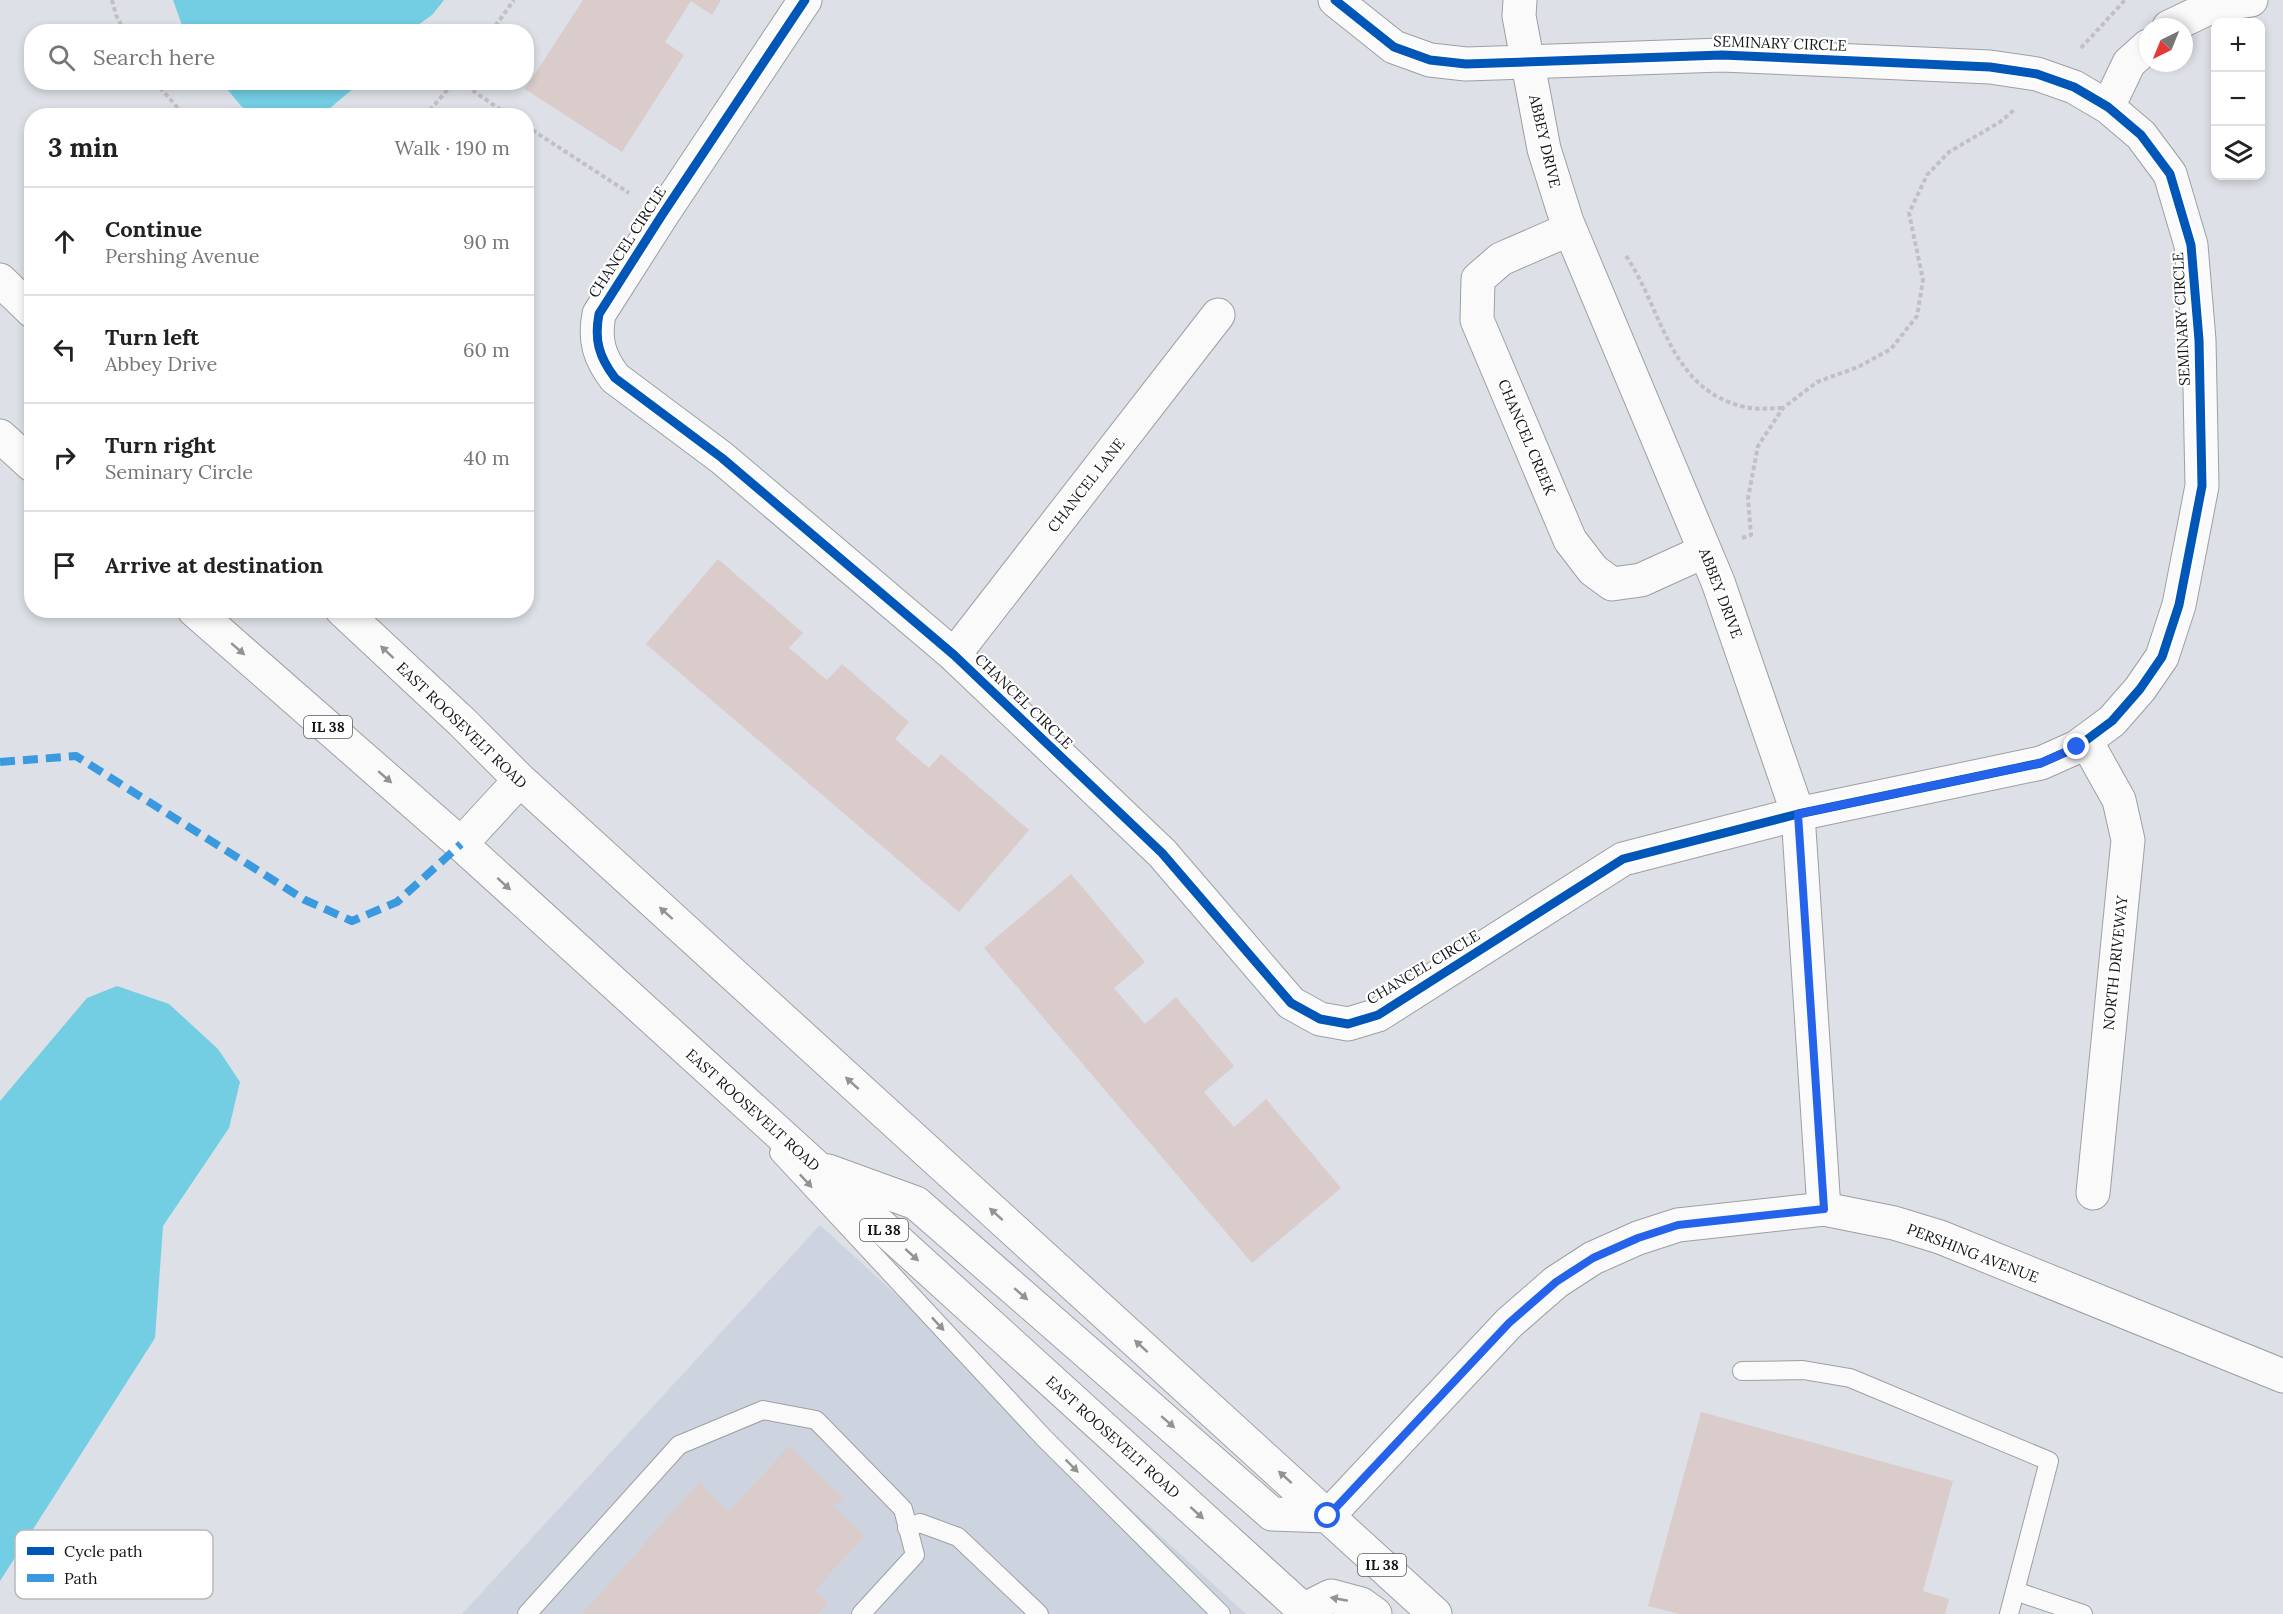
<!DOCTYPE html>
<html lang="en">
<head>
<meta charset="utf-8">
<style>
	body { margin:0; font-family:Lora,serif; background:#f2f2f2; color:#222 }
	.controls { position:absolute; right:18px; top:18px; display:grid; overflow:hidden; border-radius:12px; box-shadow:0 3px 9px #0003 }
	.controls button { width:54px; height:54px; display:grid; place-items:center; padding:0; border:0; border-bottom:2px solid #e0e0e0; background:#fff; color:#222; font:30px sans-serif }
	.compass { position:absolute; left:2139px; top:18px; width:54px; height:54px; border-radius:50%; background:#fff; box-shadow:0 3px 9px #0003; rotate:223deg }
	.stop { position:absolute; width:18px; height:18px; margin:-14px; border:4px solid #2563eb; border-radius:50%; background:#fff }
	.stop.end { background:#2563eb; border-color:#fff; box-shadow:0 2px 6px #0008 }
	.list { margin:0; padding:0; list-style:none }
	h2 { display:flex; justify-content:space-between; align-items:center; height:78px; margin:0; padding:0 24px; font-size:26px }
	h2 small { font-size:20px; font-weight:400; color:#767676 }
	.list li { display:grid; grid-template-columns:39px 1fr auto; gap:18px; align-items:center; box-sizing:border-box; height:108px; padding:0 24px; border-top:2px solid #e0e0e0 }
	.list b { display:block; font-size:22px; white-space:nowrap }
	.list p { margin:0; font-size:20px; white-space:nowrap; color:#767676 }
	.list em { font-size:20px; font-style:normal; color:#767676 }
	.icon { flex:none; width:33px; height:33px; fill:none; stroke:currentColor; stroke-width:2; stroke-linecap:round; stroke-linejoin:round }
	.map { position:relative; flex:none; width:2283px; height:1614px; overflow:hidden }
	.search { position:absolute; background:#fff; box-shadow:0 3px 9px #0003; left:24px; top:24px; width:510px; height:66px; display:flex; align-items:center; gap:15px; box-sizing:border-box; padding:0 21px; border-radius:24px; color:#767676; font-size:22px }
	.panel { position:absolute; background:#fff; box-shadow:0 3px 9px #0003; left:24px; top:108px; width:510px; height:510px; border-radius:24px }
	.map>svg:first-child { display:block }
</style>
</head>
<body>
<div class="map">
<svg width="2283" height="1614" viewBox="0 0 2283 1614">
	<rect width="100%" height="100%" fill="#dde0e6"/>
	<!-- built -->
	<path fill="#cdd4e0" d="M820 1225 1246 1614H462Z"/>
	<!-- water -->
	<path fill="#73cde3" d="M173 0H444L432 15 408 32 184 31Z
		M222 83H360L330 108 314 116 266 115 242 107Z
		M117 986 169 1004 218 1049 240 1082 229 1128 163 1226 155 1338 0 1581V1101L87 998Z"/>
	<!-- building -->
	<path fill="#d9ccca" d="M583 0H721L712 15 691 1 665 42 684 55 622 152 525 89Z
		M718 559 803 633 789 648 827 680 842 664 909 722 895 739 929 768 941 754 1029 830 959 912 646 644Z
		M1071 874 1145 962 1114 988 1145 1024 1176 997 1234 1066 1204 1092 1234 1127 1266 1099 1341 1188 1252 1263 984 948Z
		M1701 1412 1953 1481 1923 1591 1949 1599 1945 1614H1679L1648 1606Z
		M789 1446 844 1499 833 1506 865 1536 815 1590 828 1603 818 1614H582L699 1482 728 1512Z"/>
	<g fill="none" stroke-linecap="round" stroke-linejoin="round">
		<!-- lane casing -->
		<g stroke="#9d9fa3" stroke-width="20">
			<path id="lane" d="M779 1153 1044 1438 1221 1614
				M1742 1371 1803 1370 1850 1378 2049 1461 2009 1614
				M907 1528 920 1523 958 1537 1039 1614
				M2015 1591 2083 1614
				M527 1614 679 1445 763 1410 816 1420 903 1509 915 1555 861 1614"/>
		</g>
		<!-- street casing -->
		<g stroke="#9d9fa3" stroke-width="35">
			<path id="street" d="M805 0 662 215 599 314C594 340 599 357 615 378L722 458 954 655 1162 853 1291 1003 1320 1019 1348 1024 1378 1015 1623 859 1798 814 2041 763 2077 747 2112 721 2140 689 2162 657 2179 605 2202 486 2199 340 2191 245 2170 174 2141 135 2108 107 2074 87 2037 74 1990 67 1722 55 1466 64 1430 60 1394 47 1335 0
				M1520 0 1519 16 1544 149 1567 222 1718 582 1798 814 1824 1209
				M2169 27 2213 6 2251 0
				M2108 107 2129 63 2148 46
				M1570 229 1501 259 1478 279 1477 320 1570 540 1593 570 1612 584 1641 580 1705 551
				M954 655 1218 315
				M2086 741 2119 800 2128 840 2093 1193
				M1328 1516 1509 1323 1556 1282 1593 1258 1638 1238 1678 1225 1824 1209 1894 1223 1940 1237 2283 1376"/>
		</g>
		<!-- primary casing -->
		<g stroke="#9d9fa3" stroke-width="35">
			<path id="primary" d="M0 280 32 311
				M0 436 32 465
				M194 610 461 844 1308 1614
				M342 610 462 722 520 780 1435 1614
				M461 844 520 780
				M828 1171 916 1203 1272 1514 1328 1516
				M1303 1610 1331 1596 1361 1604 1375 1614"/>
		</g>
		<!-- path -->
		<path stroke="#c1c1c3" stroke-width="4" stroke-dasharray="4.5 3" stroke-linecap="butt" d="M112 0 116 15 125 32
			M491 32 514 0
			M2081 48 2125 0
			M155 82 185 116
			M460 82 510 116
			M425 116 454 82
			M526 126 629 193
			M1626 256C1663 310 1669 390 1745 407 1757 410 1771 408 1782 408
			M1742 538 1751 535 1748 498 1758 446 1783 408 1817 382 1858 367 1891 349 1917 316 1923 280 1909 213 1927 175 1949 152 2000 122 2014 110"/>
		<!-- lane -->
		<use href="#lane" stroke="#fafafb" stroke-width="18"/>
		<!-- street -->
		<use href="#street" stroke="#fafafb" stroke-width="33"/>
		<!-- primary -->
		<use href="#primary" stroke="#fafafb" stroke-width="33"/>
		<!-- quiet -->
		<path stroke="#3b9adf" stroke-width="8" stroke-dasharray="15 8" stroke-linecap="butt" d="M0 762 76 756 305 900 352 921 397 902 461 844"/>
		<!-- cycleway casing -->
		<g stroke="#fff" stroke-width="13">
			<path id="cycleway" d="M805 0 662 215 599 314C594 340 599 357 615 378L722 458 954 655 1162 853 1291 1003 1320 1019 1348 1024 1378 1015 1623 859 1798 814 2041 763 2077 747 2112 721 2140 689 2162 657 2179 605 2202 486 2199 340 2191 245 2170 174 2141 135 2108 107 2074 87 2037 74 1990 67 1722 55 1466 64 1430 60 1394 47 1335 0"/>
		</g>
		<!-- cycleway -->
		<use href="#cycleway" stroke="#0057b8" stroke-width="9"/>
	</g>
	<!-- one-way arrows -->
	<defs><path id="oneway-solid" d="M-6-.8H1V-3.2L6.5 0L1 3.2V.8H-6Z" transform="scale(1.5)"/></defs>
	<g fill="#929395">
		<use href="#oneway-solid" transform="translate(238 649) rotate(41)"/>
		<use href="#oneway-solid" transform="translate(387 652) rotate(-137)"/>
		<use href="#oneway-solid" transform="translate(385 777) rotate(41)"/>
		<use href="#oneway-solid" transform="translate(504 884) rotate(42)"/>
		<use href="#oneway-solid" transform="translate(666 913) rotate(-138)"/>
		<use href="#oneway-solid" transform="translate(852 1083) rotate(-138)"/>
		<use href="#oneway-solid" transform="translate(806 1181) rotate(47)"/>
		<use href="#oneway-solid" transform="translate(996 1214) rotate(-138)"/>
		<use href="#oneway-solid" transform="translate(912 1255) rotate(42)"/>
		<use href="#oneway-solid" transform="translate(1021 1294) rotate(41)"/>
		<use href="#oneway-solid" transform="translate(938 1324) rotate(47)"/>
		<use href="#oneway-solid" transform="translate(1141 1346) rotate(-138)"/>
		<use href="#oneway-solid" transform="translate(1168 1422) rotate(41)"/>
		<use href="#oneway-solid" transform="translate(1072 1466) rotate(45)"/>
		<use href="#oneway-solid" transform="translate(1285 1477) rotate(-138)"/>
		<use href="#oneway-solid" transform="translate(1197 1513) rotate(42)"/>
		<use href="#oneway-solid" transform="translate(1339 1599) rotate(-169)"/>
	</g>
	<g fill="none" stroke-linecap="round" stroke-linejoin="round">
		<!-- route -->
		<path stroke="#2563eb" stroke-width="8" d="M1328 1516 1509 1323 1556 1282 1593 1258 1638 1238 1678 1225 1824 1209 1798 814 2041 763 2077 747"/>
	</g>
	<g text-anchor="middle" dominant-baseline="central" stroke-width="4.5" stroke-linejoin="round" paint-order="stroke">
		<!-- shield labels -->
		<g fill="#fff" stroke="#5a5b5e" stroke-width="1.5">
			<rect x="304" y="716" width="48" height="22" rx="4.5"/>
			<rect x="860" y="1219" width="48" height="22" rx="4.5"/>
			<rect x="1358" y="1554" width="48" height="22" rx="4.5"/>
		</g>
		<g font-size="14" font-weight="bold" fill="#131519">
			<text x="328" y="727">IL 38</text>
			<text x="884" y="1230">IL 38</text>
			<text x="1382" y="1565">IL 38</text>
		</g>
		<!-- street labels -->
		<g font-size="15" fill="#131519" stroke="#fff">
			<text transform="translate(1780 43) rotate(2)">SEMINARY CIRCLE</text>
			<text transform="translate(1545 141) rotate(77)">ABBEY DRIVE</text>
			<text transform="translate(627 242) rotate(-57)">CHANCEL CIRCLE</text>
			<text transform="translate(2181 319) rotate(-93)">SEMINARY CIRCLE</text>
			<text transform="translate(1527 437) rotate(67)">CHANCEL CREEK</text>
			<text transform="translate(1086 485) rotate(-52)">CHANCEL LANE</text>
			<text transform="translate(1721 593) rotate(69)">ABBEY DRIVE</text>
			<text transform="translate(1024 701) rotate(44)">CHANCEL CIRCLE</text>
			<text transform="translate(462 725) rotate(44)">EAST ROOSEVELT ROAD</text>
			<text transform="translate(2115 963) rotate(-84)">NORTH DRIVEWAY</text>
			<text transform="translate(1423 967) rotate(-31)">CHANCEL CIRCLE</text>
			<text transform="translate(753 1110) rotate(42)">EAST ROOSEVELT ROAD</text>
			<text transform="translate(1973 1253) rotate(21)">PERSHING AVENUE</text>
			<text transform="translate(1113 1437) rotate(42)">EAST ROOSEVELT ROAD</text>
		</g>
	</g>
	<!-- legend -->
	<rect x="15" y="1530" width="198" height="69" rx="9" fill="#fff" stroke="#b8b9ba" stroke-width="1.5"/>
	<rect x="27" y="1547" width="27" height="8" fill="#0057b8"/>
	<rect x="27" y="1574" width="27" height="8" fill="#3b9adf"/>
	<g font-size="16" fill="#131519">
		<text x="64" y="1557">Cycle path</text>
		<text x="64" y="1584">Path</text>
	</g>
</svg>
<div class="controls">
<button>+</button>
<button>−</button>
<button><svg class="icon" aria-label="layers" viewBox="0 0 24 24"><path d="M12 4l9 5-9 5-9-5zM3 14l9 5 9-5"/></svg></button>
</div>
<svg class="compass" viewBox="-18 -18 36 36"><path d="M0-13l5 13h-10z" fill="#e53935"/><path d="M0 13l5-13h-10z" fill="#767676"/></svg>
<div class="stop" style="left:1328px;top:1516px"></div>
<div class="stop end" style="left:2077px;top:747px"></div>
<div class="search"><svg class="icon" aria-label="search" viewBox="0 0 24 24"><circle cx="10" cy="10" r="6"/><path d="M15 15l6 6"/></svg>Search here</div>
<section class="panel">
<h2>3 min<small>Walk · 190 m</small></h2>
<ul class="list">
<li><svg class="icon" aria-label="ahead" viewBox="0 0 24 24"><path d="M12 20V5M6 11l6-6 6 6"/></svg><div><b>Continue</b><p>Pershing Avenue</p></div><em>90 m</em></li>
<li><svg class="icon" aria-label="left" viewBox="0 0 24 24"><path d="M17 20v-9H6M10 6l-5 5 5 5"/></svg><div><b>Turn left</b><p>Abbey Drive</p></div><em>60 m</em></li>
<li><svg class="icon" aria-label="right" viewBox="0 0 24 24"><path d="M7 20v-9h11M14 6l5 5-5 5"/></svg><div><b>Turn right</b><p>Seminary Circle</p></div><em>40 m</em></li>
<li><svg class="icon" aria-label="arrive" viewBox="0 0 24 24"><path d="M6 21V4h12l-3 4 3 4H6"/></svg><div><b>Arrive at destination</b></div></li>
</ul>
</section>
</div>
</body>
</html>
